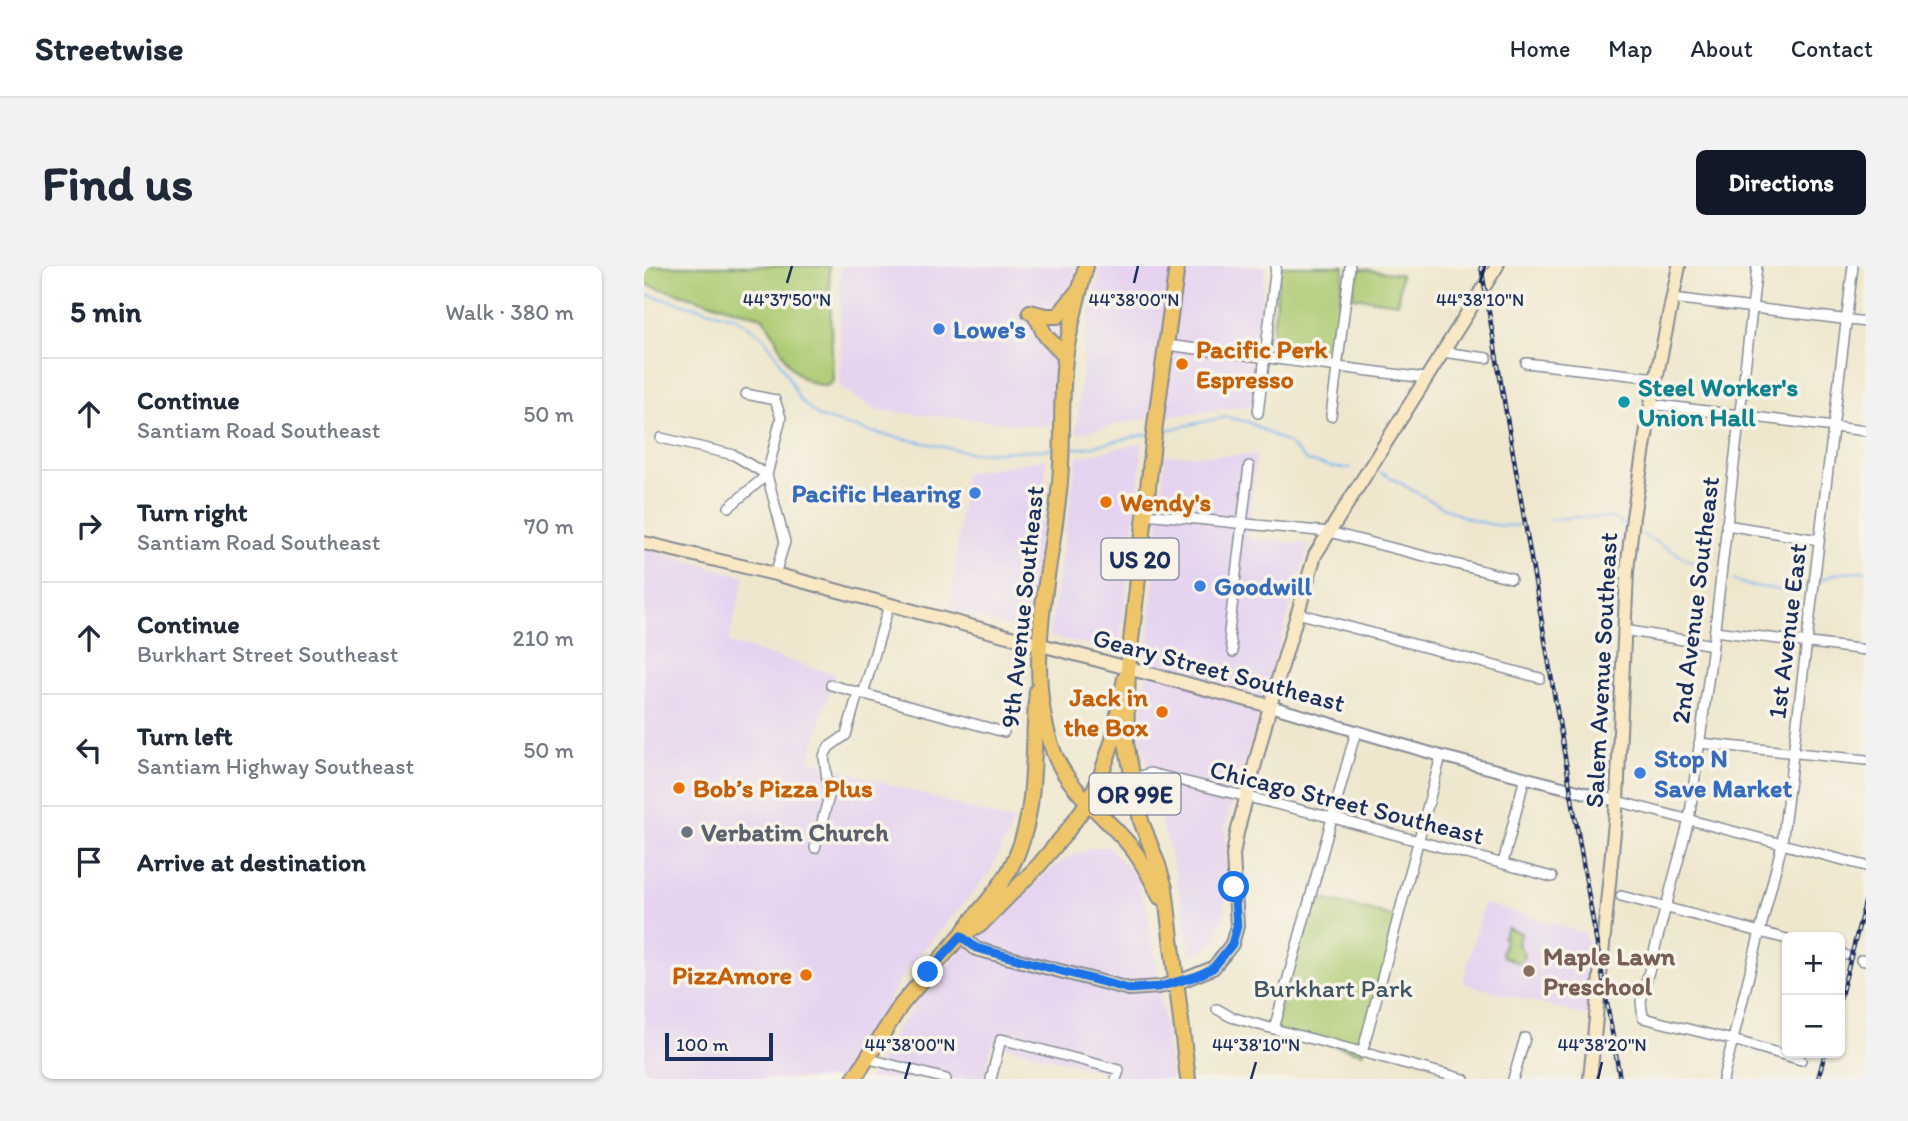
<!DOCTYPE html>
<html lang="en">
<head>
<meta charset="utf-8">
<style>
	body { margin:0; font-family:Itim,sans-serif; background:#f2f2f3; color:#1f2937 }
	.controls { position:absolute; right:21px; bottom:21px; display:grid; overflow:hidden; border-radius:10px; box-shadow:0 2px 5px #0004 }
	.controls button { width:63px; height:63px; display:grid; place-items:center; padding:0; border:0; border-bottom:2px solid #e0e1e3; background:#fff; color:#1f2937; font:35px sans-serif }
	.scale { position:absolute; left:21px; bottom:18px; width:108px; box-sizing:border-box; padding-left:7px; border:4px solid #1b2f5e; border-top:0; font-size:19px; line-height:24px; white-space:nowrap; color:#1b2f5e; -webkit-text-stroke:5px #f7f3e8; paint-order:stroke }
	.stop { position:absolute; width:21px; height:21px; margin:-16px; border:5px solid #1a73e8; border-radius:50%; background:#fff }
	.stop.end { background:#1a73e8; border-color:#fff; box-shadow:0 2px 7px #0008 }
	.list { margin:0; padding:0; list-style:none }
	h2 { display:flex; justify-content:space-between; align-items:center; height:91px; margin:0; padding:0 28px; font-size:30px }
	h2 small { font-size:23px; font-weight:400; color:#747a83 }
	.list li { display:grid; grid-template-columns:46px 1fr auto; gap:21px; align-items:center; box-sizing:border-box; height:112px; padding:0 28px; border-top:2px solid #e0e1e3 }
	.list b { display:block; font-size:26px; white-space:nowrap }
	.list p { margin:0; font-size:23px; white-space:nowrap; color:#747a83 }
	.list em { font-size:23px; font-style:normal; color:#747a83 }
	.icon { flex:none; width:38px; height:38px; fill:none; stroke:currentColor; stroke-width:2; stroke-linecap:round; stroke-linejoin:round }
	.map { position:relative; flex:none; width:1222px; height:813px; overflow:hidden; border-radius:10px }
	header { display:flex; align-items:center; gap:42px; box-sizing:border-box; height:98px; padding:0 35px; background:#fff; border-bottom:2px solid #e0e1e3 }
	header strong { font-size:33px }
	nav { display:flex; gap:38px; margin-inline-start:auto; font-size:24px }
	.intro { display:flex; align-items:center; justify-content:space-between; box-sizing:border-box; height:168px; padding:0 42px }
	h1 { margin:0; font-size:49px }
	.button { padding:18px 32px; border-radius:10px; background:#111827; color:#fff; font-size:24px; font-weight:700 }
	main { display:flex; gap:42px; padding:0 42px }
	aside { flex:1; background:#fff; border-radius:10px; box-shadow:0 2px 5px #0004 }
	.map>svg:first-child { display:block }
</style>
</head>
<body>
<header>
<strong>Streetwise</strong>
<nav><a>Home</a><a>Map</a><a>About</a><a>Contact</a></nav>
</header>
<div class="intro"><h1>Find us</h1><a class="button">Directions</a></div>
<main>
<aside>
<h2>5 min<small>Walk · 380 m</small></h2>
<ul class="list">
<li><svg class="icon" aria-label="ahead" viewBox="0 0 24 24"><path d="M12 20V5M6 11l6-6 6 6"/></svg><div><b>Continue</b><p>Santiam Road Southeast</p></div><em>50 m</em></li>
<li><svg class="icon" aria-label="right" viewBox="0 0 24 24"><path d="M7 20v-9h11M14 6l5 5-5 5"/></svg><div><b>Turn right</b><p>Santiam Road Southeast</p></div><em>70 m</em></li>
<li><svg class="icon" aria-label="ahead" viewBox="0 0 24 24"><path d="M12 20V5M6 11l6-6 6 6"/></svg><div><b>Continue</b><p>Burkhart Street Southeast</p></div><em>210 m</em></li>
<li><svg class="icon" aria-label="left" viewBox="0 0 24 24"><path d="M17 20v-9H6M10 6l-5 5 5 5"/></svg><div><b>Turn left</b><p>Santiam Highway Southeast</p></div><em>50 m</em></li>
<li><svg class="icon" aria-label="arrive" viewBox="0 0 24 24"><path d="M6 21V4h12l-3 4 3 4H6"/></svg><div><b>Arrive at destination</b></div></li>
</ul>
</aside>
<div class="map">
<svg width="1222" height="813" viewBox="0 0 1222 813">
	<rect width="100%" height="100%" fill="#f7f3e8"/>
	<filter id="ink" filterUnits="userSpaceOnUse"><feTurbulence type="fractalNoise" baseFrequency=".0143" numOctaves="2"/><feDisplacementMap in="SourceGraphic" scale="14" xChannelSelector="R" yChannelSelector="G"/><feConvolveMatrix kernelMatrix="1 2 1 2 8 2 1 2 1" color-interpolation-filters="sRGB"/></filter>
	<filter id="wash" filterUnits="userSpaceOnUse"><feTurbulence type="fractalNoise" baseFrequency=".00686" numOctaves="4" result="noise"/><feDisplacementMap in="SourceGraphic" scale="28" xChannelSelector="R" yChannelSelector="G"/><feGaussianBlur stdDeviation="1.57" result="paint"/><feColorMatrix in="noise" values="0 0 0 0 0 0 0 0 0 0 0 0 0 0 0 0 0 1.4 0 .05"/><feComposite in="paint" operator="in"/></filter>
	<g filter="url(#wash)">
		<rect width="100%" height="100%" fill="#efe7cd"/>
		<!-- built -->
		<path fill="#e5d3f0" d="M196 0H432L406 161 232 144 196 121Z
			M456 0H622L609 95V139L494 154 432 168 441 74Z
			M499 177 475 386 405 370 433 191Z
			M521 189H612L604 272 665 279 582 559 583 619 579 652 574 667 568 677 560 684 547 688 532 612 496 469Z
			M402 193 390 368 307 344 320 207Z
			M0 283 101 310 84 377 191 408 165 494 370 556 345 608 261 706 199 813H0Z
			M452 581H464L493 612 505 652 528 813H463L464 807 349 777 339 813H274L264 810 263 813H225L255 759 317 683 365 645 403 606 424 591Z
			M839 637 941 667 949 693 943 750 819 717Z"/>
		<!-- green -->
		<path fill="#aecc74" stroke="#647e69" stroke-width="2" d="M0 0H185L189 115C183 122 178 120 169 117 139 107 137 72 118 51L0 18Z
			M636 0H700L690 94 626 87Z
			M711 2 757 8 754 37 708 31Z
			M667 630 755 652 718 787 630 763Z
			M863 662 877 667 874 678 880 688 879 693 874 697 859 690 858 687 861 674 859 671Z"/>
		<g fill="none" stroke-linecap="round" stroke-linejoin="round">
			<!-- stream -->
			<path stroke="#83b7f1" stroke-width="2" d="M0 28 91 51 118 70 132 88 156 134 175 151 227 166 329 187 411 183
				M517 165 582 151 604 156 644 177 663 195 693 202H707
				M424 182H440L504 168
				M737 206C778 228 827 266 876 259
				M906 254 931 251 969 252 983 260
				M994 266 1057 301
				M1089 314 1103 319 1149 326 1166 319
				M1174 316 1191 308 1222 305"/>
		</g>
	</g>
	<g filter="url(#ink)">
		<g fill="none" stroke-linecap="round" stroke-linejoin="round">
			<!-- minor casing -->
			<g stroke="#858b96" stroke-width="12">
				<path id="minor" d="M1113 0 1069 379 1045 554 997 735 999 752 1089 774 1157 794
					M1029 32 1222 56
					M522 79 781 112
					M798 86 843 92
					M882 97 1012 112
					M102 128 131 134 137 152 123 209 141 276 131 308
					M1007 138 1222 165
					M614 147 632 0
					M687 150 706 0
					M17 172 90 189 123 209 85 241
					M501 248 685 266 867 312
					M1082 259 1175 274
					M653 347 896 412
					M980 364 1069 379
					M1071 365 1222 384
					M589 386 585 366 605 200
					M187 419 360 466
					M219 428 245 339
					M1055 477 1222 494
					M488 513 506 507 689 552 908 611
					M973 535 1222 600
					M171 582 185 530 180 490 185 481 202 469 214 427
					M859 597 881 511
					M977 630 1143 673
					M1196 687 1201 689
					M1217 694 1222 695
					M573 743 587 751 630 763 820 813
					M630 763 712 465
					M718 787 797 490
					M222 792 302 813
					M347 813 357 773 475 804 472 813
					M869 813 881 772
					M1079 813 1138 578 1209 0"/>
			</g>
			<!-- tertiary casing -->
			<g stroke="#858b96" stroke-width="14">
				<path id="tertiary" d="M626 440 797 490 973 535"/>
			</g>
			<!-- secondary casing -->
			<g stroke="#858b96" stroke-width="16">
				<path id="secondary" d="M0 277 131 308 626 440
					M317 669 332 683 485 723 515 721 532 717 569 702 578 691 588 678 593 660 589 589 593 567 626 440 671 289 853 0
					M946 813 973 535 983 305 989 251 1007 138 1035 0"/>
			</g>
			<!-- primary casing -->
			<g stroke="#858b96" stroke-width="18">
				<path id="primary" d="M320 665C334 645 353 627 365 605 396 550 387 485 393 425
					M210 813 257 739 317 669 336 659 395 599 421 568 444 536 456 512 469 474 481 412"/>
			</g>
			<!-- trunk casing -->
			<g stroke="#858b96" stroke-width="18">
				<path id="trunk" d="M442 0C434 31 425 62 421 93 416 137 420 182 415 226 406 311 378 404 410 487 425 526 462 550 487 581 499 596 508 614 516 631
					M533 0 511 159 484 402 482 477 497 555 514 599 521 622 544 813
					M386 46 402 50H414L433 26
					M387 46C398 55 395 61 402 70 408 78 416 82 421 91"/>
			</g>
			<!-- minor -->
			<use href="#minor" stroke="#fff" stroke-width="9"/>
			<!-- tertiary -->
			<use href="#tertiary" stroke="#fff" stroke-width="10"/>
			<!-- secondary -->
			<use href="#secondary" stroke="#f8e8c3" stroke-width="12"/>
			<!-- primary -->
			<use href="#primary" stroke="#eec569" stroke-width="14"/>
			<!-- trunk -->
			<use href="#trunk" stroke="#eec569" stroke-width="14"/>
			<!-- rail casing -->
			<g stroke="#1b2f5e" stroke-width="4.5">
				<path id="rail" d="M837 0 976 813
					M1196 733 1222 633
					M1174 813 1181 787"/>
			</g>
			<!-- rail -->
			<use href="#rail" stroke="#f7f3e8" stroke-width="2" stroke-dasharray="5" stroke-linecap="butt"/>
		</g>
	</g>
	<g fill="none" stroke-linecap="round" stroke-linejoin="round" filter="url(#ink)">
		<!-- route -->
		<path stroke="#1a73e8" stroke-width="9" d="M284 706 317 670 332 682 485 723 515 721 553 710 569 702 578 691 588 678 593 660 590 621"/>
	</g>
	<!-- ticks -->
	<path fill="none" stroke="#1b2f5e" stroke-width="2.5" d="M143 17 148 0M490 17 494 0M836 17 841 0M261 813 266 796M607 813 612 796M954 813 958 796"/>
	<!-- markers -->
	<g fill="#3f7fe0" stroke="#f7f3e8" stroke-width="2.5">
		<circle cx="295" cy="63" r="7"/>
		<circle cx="331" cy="227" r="7"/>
		<circle cx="556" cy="320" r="7"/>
		<circle cx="996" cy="507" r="7"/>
	</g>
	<g fill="#e8710a" stroke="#f7f3e8" stroke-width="2.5">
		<circle cx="538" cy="98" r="7"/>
		<circle cx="462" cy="236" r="7"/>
		<circle cx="518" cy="446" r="7"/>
		<circle cx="35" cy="522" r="7"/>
		<circle cx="162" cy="709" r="7"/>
	</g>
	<circle fill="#0f9aa8" stroke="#f7f3e8" stroke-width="2.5" cx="980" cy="136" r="7"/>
	<circle fill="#6b7280" stroke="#f7f3e8" stroke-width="2.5" cx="43" cy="566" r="7"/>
	<circle fill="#8d6e63" stroke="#f7f3e8" stroke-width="2.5" cx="885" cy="705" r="7"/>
	<g text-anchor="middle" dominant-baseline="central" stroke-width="7" stroke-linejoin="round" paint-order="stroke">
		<!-- shield labels -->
		<g fill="#f7f3e8" stroke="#5d6a87" stroke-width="2">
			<rect x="457.5" y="272.5" width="77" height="41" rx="5"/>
			<rect x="445.5" y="507.5" width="91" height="41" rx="5"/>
		</g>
		<g font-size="24" font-weight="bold" fill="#1b2f5e">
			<text x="496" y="293">US 20</text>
			<text x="491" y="528">OR 99E</text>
		</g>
		<!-- shop labels -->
		<g font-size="26" font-weight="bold" fill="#366cbe" stroke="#f7f3e8" text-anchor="start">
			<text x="309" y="63">Lowe's</text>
			<text x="317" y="227" text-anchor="end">Pacific Hearing</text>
			<text x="570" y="320">Goodwill</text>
			<text x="1010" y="492">Stop N<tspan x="1010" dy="30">Save Market</tspan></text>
		</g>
		<!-- food labels -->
		<g font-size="26" font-weight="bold" fill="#c56008" stroke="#f7f3e8" text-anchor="start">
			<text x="552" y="83">Pacific Perk<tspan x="552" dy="30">Espresso</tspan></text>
			<text x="476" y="236">Wendy's</text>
			<text x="504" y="431" text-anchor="end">Jack in<tspan x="504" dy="30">the Box</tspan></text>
			<text x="49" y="522">Bob’s Pizza Plus</text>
			<text x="148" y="709" text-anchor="end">PizzAmore</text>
		</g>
		<!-- culture labels -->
		<g font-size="26" font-weight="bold" fill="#0d838f" stroke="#f7f3e8" text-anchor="start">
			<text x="994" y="121">Steel Worker's<tspan x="994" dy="30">Union Hall</tspan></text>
		</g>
		<!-- street labels -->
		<g font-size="26" fill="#1b2f5e" stroke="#f7f3e8">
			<text transform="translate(1051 334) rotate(-83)">2nd Avenue Southeast</text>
			<text transform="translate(378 341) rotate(-84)">9th Avenue Southeast</text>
			<text transform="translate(1143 365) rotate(-83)">1st Avenue East</text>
			<text transform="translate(575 404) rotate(15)">Geary Street Southeast</text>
			<text transform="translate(957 404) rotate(-87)">Salem Avenue Southeast</text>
			<text transform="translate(703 536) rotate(14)">Chicago Street Southeast</text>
		</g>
		<!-- worship labels -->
		<g font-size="26" font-weight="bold" fill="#5b616d" stroke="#f7f3e8" text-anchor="start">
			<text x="57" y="566">Verbatim Church</text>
		</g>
		<!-- education labels -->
		<g font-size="26" font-weight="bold" fill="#785e54" stroke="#f7f3e8" text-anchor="start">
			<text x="899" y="690">Maple Lawn<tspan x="899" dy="30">Preschool</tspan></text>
		</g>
		<!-- park labels -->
		<g font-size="26" fill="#405664" stroke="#f7f3e8">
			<text x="689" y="722">Burkhart Park</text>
		</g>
	</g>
	<g font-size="18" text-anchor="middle" fill="#1b2f5e" stroke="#f7f3e8" stroke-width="7" stroke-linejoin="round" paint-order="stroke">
		<text x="143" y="40">44°37'50"N</text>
		<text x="490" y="40">44°38'00"N</text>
		<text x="836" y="40">44°38'10"N</text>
		<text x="266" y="785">44°38'00"N</text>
		<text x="612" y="785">44°38'10"N</text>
		<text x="958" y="785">44°38'20"N</text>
	</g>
</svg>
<div class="controls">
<button>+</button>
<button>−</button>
</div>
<div class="scale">100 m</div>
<div class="stop" style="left:590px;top:621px"></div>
<div class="stop end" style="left:284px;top:706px"></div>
</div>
</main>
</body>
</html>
